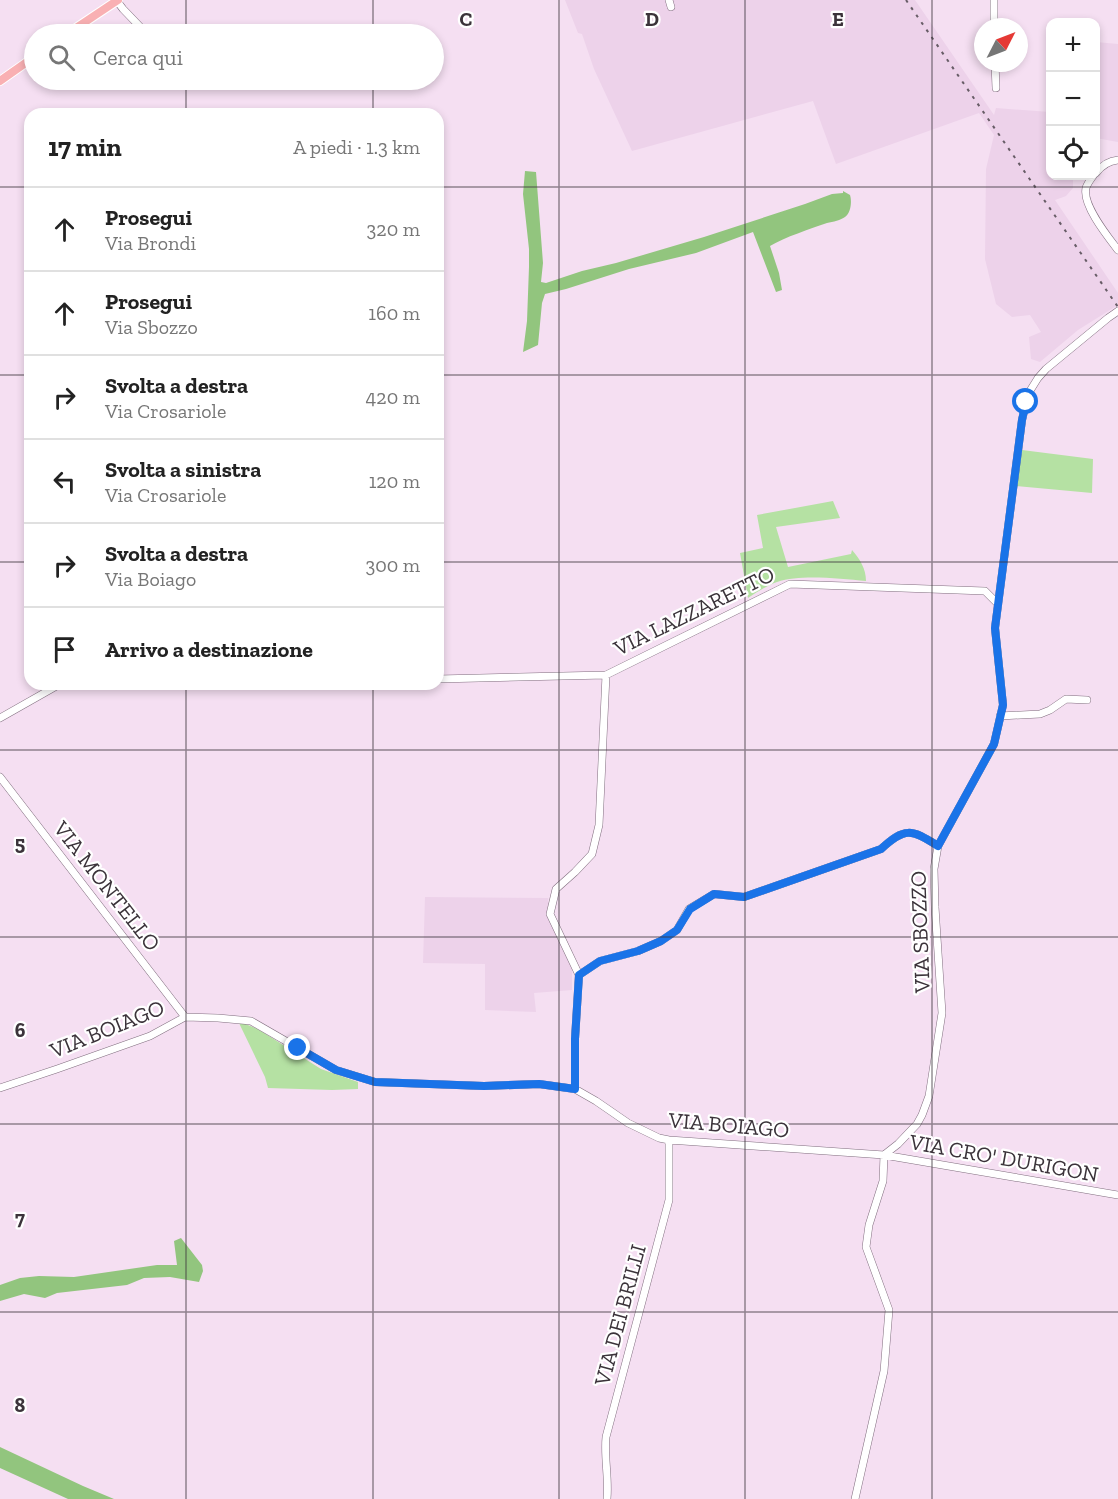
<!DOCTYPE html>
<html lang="it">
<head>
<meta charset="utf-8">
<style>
	body { margin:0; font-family:"Zilla Slab",serif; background:#f2f2f2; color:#222 }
	.controls { position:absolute; right:18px; top:18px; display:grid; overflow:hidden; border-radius:12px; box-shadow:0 3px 9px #0003 }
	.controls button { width:54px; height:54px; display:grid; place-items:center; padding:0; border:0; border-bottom:2px solid #e0e0e0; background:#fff; color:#222; font:30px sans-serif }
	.compass { position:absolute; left:974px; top:18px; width:54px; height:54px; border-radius:50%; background:#fff; box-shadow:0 3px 9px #0003; rotate:48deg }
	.stop { position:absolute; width:18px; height:18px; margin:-14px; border:4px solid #1a73e8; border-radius:50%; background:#fff }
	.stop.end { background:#1a73e8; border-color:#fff; box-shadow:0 2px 6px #0008 }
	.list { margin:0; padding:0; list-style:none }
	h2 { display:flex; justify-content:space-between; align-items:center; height:78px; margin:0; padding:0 24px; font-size:26px }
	h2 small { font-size:20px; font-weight:400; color:#767676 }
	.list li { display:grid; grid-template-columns:39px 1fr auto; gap:18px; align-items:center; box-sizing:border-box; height:84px; padding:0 24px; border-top:2px solid #e0e0e0 }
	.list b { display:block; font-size:22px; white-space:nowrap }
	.list p { margin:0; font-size:20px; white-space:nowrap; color:#767676 }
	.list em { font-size:20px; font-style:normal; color:#767676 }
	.icon { flex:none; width:33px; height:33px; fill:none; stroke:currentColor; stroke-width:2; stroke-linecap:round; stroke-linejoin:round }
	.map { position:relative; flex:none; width:1118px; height:1499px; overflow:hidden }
	.search { position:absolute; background:#fff; box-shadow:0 3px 9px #0003; left:24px; top:24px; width:420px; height:66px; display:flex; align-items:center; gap:15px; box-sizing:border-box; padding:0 21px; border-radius:33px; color:#767676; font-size:22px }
	.panel { position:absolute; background:#fff; box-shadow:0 3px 9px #0003; left:24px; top:108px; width:420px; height:582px; border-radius:18px }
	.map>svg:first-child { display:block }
</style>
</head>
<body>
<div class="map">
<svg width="1118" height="1499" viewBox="0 0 1118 1499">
	<rect width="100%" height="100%" fill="#f5dff2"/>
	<!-- built -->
	<path fill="#edd2ea" d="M565 0H915L994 115 996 108 1050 112V176H1073V188L1066 196 1055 200 1118 293V305L1078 330 1040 362 1031 359 1029 337 1041 332 1030 315 1012 317 996 304 985 259 986 169 994 135 979 113 836 164 813 101 632 151 594 69 582 34 578 33Z
		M1096 42 1118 44V142L1096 138Z
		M425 897 548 898V910L572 958V990L534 993 536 1012 485 1010V964L423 963Z"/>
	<!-- green -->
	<path fill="#b5e1a3" d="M1022 450 1093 459 1092 493 1016 486Z
		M833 501 840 518 776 527 788 567 851 554 852 550C860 559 866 569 866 581 839 579 802 574 777 582 766 586 757 592 748 598L740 553 763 548 757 515Z
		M238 1021 258 1029 321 1069 358 1082V1089L332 1090 268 1088 265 1077Z"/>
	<!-- forest -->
	<path fill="#92c57e" d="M525 171 536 172 543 263 541 282 546 283 582 271 616 263 704 237 805 204 832 194 843 193V191L850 195C852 201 851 213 845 217 841 220 833 222 827 223 810 229 785 237 770 246L779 273 782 290 776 292 753 232 696 253 629 269 566 289 545 294 542 303 538 345 523 352 527 321 529 267V249L523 194Z
		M181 1238 202 1265 203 1271 199 1282 170 1277 144 1278 127 1285 57 1293 45 1298 24 1294 0 1301V1285L20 1278 39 1276 74 1277 157 1265H177L174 1241Z
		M0 1447 83 1486 114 1499H68L0 1468Z"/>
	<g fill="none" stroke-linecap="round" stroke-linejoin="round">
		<!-- minor casing -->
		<g stroke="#816e7f" stroke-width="8">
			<path id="minor" d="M669 0 671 7
				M994 0V27
				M117 1 123 9 147 34
				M995 63 996 88
				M1096 173C1102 165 1108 161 1118 160
				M1093 176C1091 179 1087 184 1086 188 1082 205 1108 237 1118 250
				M438 679 606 675 790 584 985 591 998 604
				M1000 716 1040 714 1050 710 1066 699 1087 700
				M0 718 60 684
				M0 777 185 1017
				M579 975 600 961 638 951 661 941 677 930 689 909 714 894 744 897 881 849C905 827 911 829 938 846
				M0 1088 57 1069 150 1036 185 1017 218 1018 251 1021 336 1070 375 1082 484 1086 539 1084 575 1089 596 1101 628 1123 659 1138 669 1140 884 1155 1118 1195
				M575 1089V1039L579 975 550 914 556 889 575 872 592 854 599 825 606 675
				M884 1155 898 1144 917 1124 922 1115 929 1096 942 1013 935 907 934 869 938 846 994 744 1003 705 995 628 1022 420 1028 394 1038 378 1046 369 1108 318 1118 311
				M607 1499C609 1478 604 1458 606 1437L669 1200V1140
				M855 1499 884 1371 889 1310 866 1247 869 1225 883 1181 884 1155"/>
		</g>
		<!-- major casing -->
		<g stroke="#fff" stroke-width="10">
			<path id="major" d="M67 34 118 0
				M0 81 34 57"/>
		</g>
		<!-- minor -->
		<use href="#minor" stroke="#fff" stroke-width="7"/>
		<!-- major -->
		<use href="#major" stroke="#f9b0b3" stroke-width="8"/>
		<!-- rail -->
		<path stroke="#675c66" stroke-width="2" stroke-dasharray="3 6" stroke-linecap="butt" d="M906 0 1118 307"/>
	</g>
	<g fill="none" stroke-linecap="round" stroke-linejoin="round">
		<!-- route -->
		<path stroke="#1a73e8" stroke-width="8" d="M298 1048 336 1070 375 1082 484 1086 539 1084 575 1089V1039L579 975 600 961 638 951 661 941 677 930 690 909 714 894 744 897 881 849C905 827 911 829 938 846L994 744 1003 705 995 628 1022 420 1026 402"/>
	</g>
	<!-- grid -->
	<path fill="none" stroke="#3b333a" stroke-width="1.5" stroke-opacity="0.55" d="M186 0V34M373 0V34M559 0V1499M745 0V1499M932 0V1499M186 80V114M373 80V114M0 187H30M438 187H1118M0 375H30M438 375H1118M0 562H30M438 562H1118M186 684V1499M373 684V1499M0 750H1118M0 937H1118M0 1124H1118M0 1312H1118"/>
	<g text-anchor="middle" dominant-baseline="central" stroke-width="4.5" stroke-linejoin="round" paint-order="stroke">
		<!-- street labels -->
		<g font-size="22" fill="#3b333a" stroke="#fff">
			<text transform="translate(694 611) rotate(-26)">VIA LAZZARETTO</text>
			<text transform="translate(107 886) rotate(52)">VIA MONTELLO</text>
			<text transform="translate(920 932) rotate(-92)">VIA SBOZZO</text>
			<text transform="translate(107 1029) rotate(-22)">VIA BOIAGO</text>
			<text transform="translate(729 1125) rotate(5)">VIA BOIAGO</text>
			<text transform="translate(1004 1158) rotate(10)">VIA CRO' DURIGON</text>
			<text transform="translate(620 1315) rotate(-75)">VIA DEI BRILLI</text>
		</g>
	</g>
	<g font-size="20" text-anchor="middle" font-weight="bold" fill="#3b333a" stroke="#fff" stroke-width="4.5" stroke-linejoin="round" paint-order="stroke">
		<text x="466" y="26">C</text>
		<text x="652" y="26">D</text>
		<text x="838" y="26">E</text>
		<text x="20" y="850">5</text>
		<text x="20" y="1037">6</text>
		<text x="20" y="1225">7</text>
		<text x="20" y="1412">8</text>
	</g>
</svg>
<div class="controls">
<button>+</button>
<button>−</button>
<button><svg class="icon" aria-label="locate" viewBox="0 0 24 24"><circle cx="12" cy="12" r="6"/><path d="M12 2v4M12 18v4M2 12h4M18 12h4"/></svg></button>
</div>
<svg class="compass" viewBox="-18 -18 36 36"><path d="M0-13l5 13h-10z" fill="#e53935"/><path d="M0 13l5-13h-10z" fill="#767676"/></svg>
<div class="stop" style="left:1026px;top:402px"></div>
<div class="stop end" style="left:298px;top:1048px"></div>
<div class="search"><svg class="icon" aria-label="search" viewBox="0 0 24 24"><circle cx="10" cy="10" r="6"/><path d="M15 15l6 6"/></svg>Cerca qui</div>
<section class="panel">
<h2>17 min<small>A piedi · 1.3 km</small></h2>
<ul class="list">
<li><svg class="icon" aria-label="ahead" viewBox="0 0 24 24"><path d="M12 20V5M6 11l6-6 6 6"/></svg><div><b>Prosegui</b><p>Via Brondi</p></div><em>320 m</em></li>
<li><svg class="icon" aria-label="ahead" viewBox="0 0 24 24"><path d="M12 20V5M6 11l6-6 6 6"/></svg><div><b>Prosegui</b><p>Via Sbozzo</p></div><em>160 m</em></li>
<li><svg class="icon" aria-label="right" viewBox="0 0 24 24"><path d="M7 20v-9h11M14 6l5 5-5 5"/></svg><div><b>Svolta a destra</b><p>Via Crosariole</p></div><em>420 m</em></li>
<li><svg class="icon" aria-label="left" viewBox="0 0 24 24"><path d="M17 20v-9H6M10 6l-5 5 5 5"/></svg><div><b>Svolta a sinistra</b><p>Via Crosariole</p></div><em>120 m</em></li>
<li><svg class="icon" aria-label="right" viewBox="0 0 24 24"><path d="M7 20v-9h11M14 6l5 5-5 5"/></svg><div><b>Svolta a destra</b><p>Via Boiago</p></div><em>300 m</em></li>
<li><svg class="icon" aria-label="arrive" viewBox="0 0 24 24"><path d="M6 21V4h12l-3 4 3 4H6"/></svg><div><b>Arrivo a destinazione</b></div></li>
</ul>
</section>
</div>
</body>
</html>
